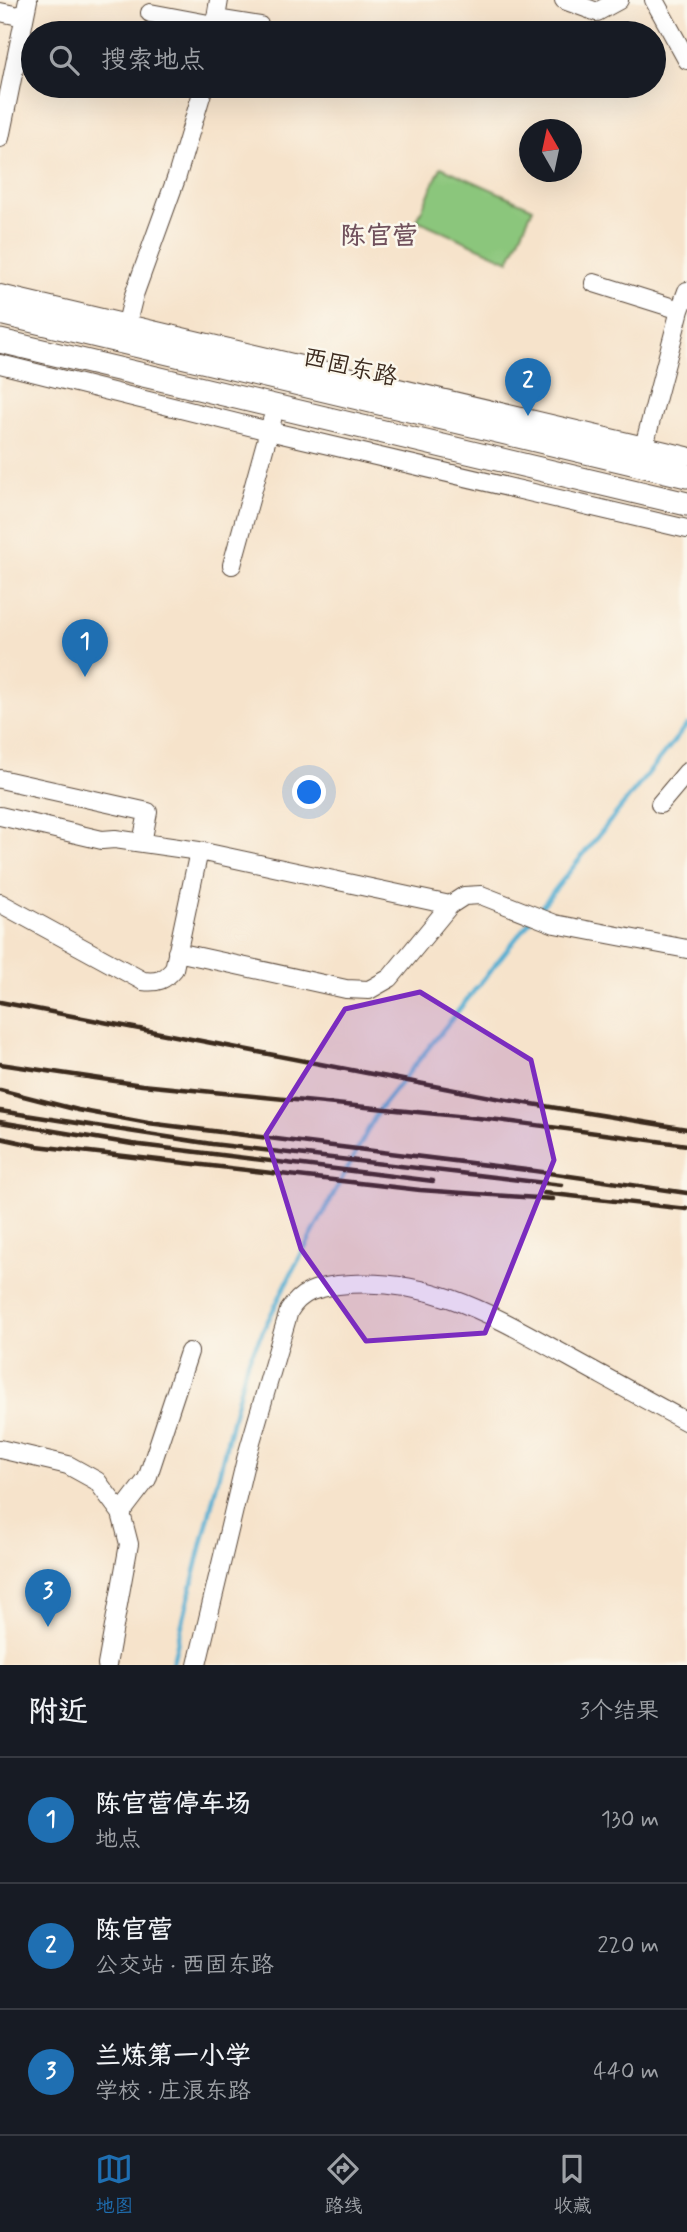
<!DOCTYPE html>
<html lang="zh">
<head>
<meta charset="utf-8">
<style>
	body { margin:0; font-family:Mynerve,"LXGW WenKai TC",sans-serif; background:#242831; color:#f1f3f6 }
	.compass { position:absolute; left:519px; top:119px; width:63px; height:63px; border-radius:50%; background:#171b24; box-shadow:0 7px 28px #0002; rotate:351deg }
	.you { position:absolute; left:310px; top:793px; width:24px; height:24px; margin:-18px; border:5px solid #fff; border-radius:50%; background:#1a73e8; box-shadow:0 0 0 10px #1a73e833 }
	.badge { display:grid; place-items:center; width:46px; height:46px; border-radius:50%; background:#1f6fb2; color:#fff; font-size:23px; font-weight:700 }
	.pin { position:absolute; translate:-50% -58px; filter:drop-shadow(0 2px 4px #0008) }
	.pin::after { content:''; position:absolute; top:37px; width:24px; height:21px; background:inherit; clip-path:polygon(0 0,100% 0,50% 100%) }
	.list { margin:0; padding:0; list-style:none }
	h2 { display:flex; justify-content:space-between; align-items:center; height:91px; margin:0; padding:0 28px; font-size:30px }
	h2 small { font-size:23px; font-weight:400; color:#9ea1a6 }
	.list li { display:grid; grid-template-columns:46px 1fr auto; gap:21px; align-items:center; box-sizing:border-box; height:126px; padding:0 28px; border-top:2px solid #363941 }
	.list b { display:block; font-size:26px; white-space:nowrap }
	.list p { margin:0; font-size:23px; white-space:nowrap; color:#9ea1a6 }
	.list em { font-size:23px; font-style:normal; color:#9ea1a6 }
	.icon { flex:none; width:38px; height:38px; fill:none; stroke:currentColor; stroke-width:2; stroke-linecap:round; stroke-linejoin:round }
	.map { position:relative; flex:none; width:687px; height:1665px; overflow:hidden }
	.search { position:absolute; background:#171b24; box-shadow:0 7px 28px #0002; left:21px; right:21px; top:21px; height:77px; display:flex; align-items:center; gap:18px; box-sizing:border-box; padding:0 24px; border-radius:38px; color:#9ea1a6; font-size:26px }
	.sheet { height:469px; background:#171b24 }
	nav { display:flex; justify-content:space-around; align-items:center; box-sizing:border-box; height:98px; border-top:2px solid #363941; background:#171b24; font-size:19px; color:#9ea1a6 }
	nav a { display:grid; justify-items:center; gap:4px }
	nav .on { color:#1f6fb2 }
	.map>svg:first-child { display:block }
</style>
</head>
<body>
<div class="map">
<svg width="687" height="1665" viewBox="0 0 687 1665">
	<rect width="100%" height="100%" fill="#fbf7ec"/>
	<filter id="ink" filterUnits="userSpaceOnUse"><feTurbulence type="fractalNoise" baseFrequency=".0143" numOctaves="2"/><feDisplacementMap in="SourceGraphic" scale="14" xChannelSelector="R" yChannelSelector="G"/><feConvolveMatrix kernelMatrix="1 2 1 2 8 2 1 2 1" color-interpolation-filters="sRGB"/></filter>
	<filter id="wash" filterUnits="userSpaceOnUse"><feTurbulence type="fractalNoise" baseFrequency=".00686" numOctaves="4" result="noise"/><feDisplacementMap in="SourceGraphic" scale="28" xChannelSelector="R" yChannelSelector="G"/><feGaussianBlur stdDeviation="1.57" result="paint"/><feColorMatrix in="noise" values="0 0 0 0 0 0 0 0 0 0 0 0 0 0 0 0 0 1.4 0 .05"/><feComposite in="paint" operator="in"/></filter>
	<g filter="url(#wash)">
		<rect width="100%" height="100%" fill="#f6e3cb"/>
		<!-- green -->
		<path fill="#8bc67c" stroke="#63784d" stroke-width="2" d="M441 167 533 208 509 261 417 220Z"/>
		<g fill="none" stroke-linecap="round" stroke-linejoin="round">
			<!-- stream -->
			<path stroke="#54aed1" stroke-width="4.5" d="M538 911 687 725
				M172 1665 246 1365 292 1272 378 1111 530 921"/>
		</g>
	</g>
	<g filter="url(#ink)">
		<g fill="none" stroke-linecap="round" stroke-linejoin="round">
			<!-- minor casing -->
			<g stroke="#574638" stroke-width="20">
				<path id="minor" d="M564 0 597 12 619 0
					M654 0 687 60
					M0 12 24 17
					M150 13 214 25
					M216 19 260 26
					M214 30 219 0
					M0 138 28 0
					M594 283 680 310
					M0 294 687 456
					M124 335 134 295 177 176 204 86
					M0 364 269 431 687 529
					M644 446 680 310 687 291
					M232 565 272 420
					M0 779 148 812 142 843
					M660 804 687 772
					M0 816 102 840 115 839 199 851
					M0 903 143 981C157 983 165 980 174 969L199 851 450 905
					M177 952 346 989 369 990 390 978 450 905 464 896 481 895 555 924 687 949
					M0 1449 68 1465 97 1481 121 1513 129 1544 107 1665
					M121 1513 147 1479 189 1352
					M197 1665 246 1459 289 1311C301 1291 317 1288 338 1285 426 1275 491 1314 565 1355 605 1377 646 1400 687 1422"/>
			</g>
			<!-- major casing -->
			<g stroke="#574638" stroke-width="25">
				<path id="major" d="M0 313 687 476
					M0 341 687 504"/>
			</g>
			<!-- minor -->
			<use href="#minor" stroke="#fff" stroke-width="18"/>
			<!-- major -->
			<use href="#major" stroke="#fff" stroke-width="23"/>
			<!-- rail -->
			<path stroke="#3b2a1e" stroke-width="4.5" d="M0 1002 501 1099 687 1129
				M0 1064 142 1085 498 1120 687 1145
				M0 1090 78 1110 148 1123 535 1171 687 1193
				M0 1111 212 1144 562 1185
				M0 1122 132 1144 433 1181
				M0 1138 37 1146 420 1190 553 1199
				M544 1193 687 1209"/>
		</g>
	</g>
	<!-- marked area -->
	<path fill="#7b2cbf" fill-opacity="0.2" stroke="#7b2cbf" stroke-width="5" stroke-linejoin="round" d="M420 992 531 1060 554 1160 485 1333 366 1341 301 1249 266 1135 345 1009Z"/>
	<g text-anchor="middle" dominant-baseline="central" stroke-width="5" stroke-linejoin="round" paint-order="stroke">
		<!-- street labels -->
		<g font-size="24" fill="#3b2a1e" stroke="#fbf7ec">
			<text transform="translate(350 368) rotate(13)">西固东路</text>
		</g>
		<!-- neighbourhood labels -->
		<g font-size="26" font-weight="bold" fill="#71525d" stroke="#fbf7ec">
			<text x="379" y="237">陈官营</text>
		</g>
	</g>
</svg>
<svg class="compass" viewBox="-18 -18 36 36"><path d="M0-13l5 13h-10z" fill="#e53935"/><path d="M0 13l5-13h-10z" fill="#9ea1a6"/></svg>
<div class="you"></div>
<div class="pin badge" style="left:85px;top:677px">1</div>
<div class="pin badge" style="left:528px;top:416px">2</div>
<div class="pin badge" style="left:48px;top:1627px">3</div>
<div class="search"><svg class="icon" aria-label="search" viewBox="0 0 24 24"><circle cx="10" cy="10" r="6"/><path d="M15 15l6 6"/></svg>搜索地点</div>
</div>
<section class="sheet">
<h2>附近<small>3个结果</small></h2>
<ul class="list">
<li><span class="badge">1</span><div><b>陈官营停车场</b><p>地点</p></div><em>130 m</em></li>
<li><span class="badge">2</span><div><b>陈官营</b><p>公交站 · 西固东路</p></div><em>220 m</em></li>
<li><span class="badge">3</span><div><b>兰炼第一小学</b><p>学校 · 庄浪东路</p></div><em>440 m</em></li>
</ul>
</section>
<nav>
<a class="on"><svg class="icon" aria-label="map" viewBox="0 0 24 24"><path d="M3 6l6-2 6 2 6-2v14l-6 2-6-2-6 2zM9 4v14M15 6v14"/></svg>地图</a>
<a><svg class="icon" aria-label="directions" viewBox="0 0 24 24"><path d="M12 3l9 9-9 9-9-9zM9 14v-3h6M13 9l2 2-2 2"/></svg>路线</a>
<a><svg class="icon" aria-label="saved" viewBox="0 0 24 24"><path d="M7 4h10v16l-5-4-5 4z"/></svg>收藏</a>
</nav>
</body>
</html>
